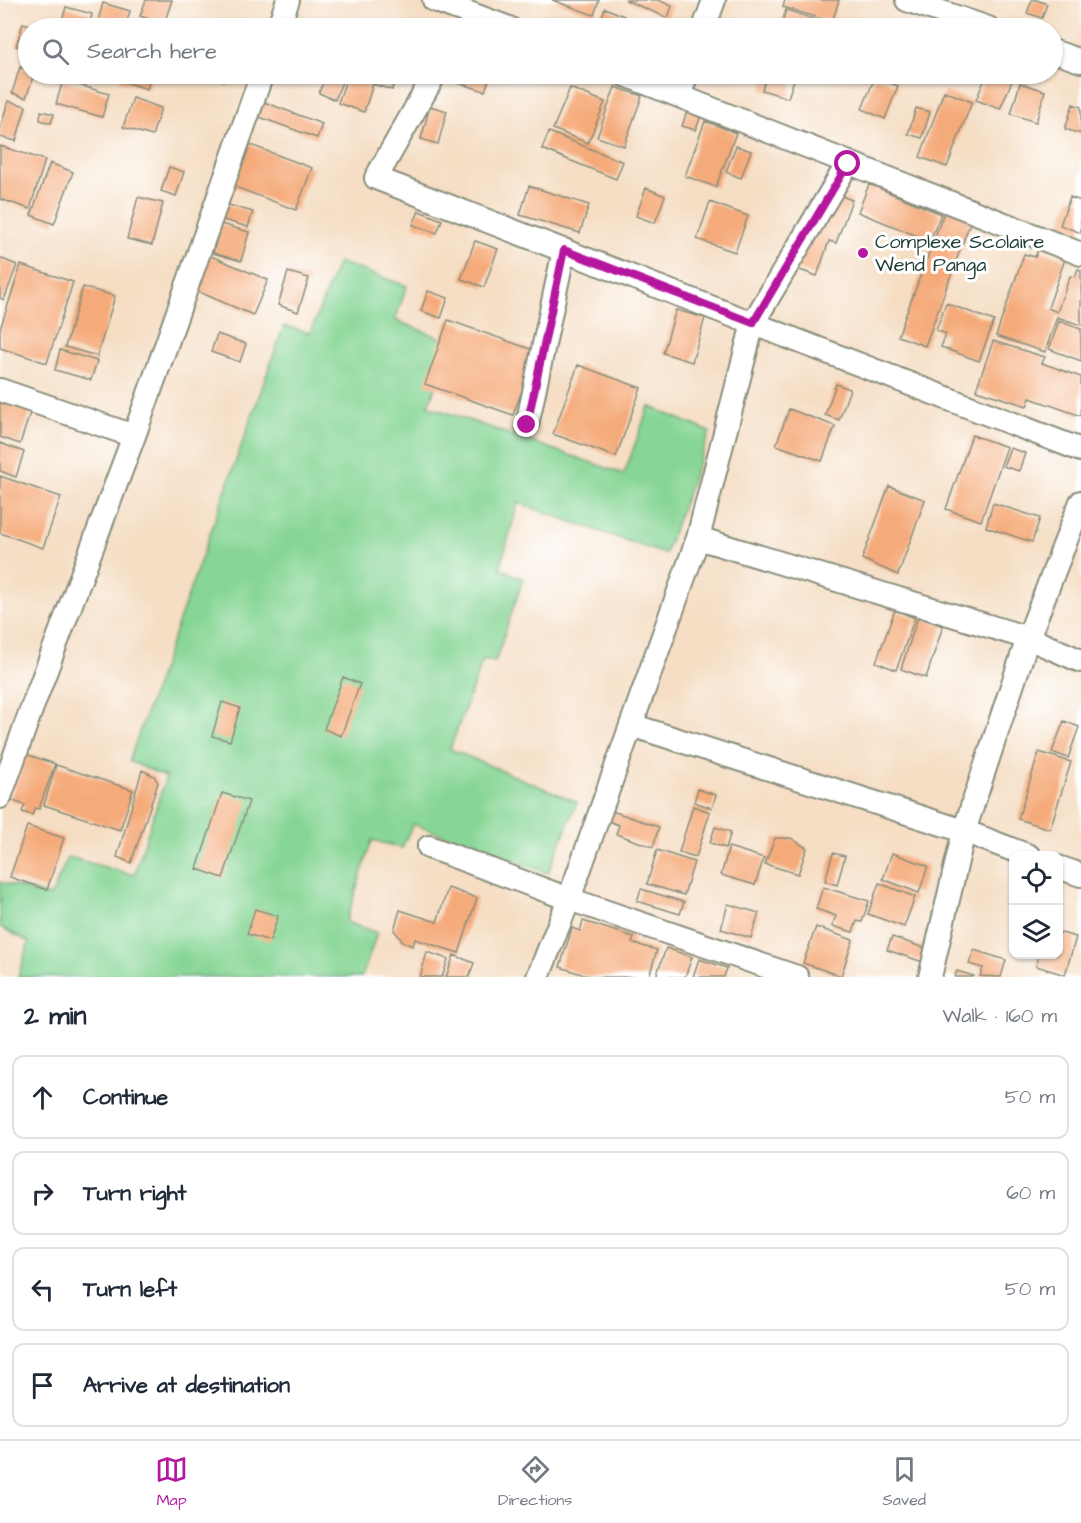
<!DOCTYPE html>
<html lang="en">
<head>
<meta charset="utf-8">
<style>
	body { margin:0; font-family:"Architects Daughter",sans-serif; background:#f2f2f3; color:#1f2937 }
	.controls { position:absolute; right:18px; bottom:18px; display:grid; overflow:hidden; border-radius:12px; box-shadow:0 2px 4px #0004 }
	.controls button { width:54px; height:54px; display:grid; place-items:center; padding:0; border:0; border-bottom:2px solid #e0e1e3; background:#fff; color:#1f2937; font:30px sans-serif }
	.stop { position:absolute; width:18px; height:18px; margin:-14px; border:4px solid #b5179e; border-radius:50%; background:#fff }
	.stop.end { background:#b5179e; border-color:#fff; box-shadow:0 2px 6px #0008 }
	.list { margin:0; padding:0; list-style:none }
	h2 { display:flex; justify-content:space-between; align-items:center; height:78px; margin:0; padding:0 24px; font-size:26px }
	h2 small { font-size:20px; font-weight:400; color:#747a83 }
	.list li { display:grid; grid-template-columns:39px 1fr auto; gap:18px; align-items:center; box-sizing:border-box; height:84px; margin:0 12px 12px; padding:0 12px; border:2px solid #e0e1e3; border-radius:12px }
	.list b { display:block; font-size:22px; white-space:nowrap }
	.list em { font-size:20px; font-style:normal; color:#747a83 }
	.icon { flex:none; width:33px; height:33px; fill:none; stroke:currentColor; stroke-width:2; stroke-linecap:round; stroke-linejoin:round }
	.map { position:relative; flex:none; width:1081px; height:977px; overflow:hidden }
	.search { position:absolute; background:#fff; box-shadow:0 2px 4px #0004; left:18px; right:18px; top:18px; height:66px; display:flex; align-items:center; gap:15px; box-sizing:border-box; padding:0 21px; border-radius:33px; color:#747a83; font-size:22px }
	.sheet { height:462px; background:#fff }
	nav { display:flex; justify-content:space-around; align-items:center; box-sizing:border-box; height:84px; border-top:2px solid #e0e1e3; background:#fff; font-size:16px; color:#747a83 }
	nav a { display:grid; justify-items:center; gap:3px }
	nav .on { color:#b5179e }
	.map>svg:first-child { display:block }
</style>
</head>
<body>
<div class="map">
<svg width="1081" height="977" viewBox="0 0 1081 977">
	<rect width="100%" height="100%" fill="#fff"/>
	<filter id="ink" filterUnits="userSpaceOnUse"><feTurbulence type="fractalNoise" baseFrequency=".0167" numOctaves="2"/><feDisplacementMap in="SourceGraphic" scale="12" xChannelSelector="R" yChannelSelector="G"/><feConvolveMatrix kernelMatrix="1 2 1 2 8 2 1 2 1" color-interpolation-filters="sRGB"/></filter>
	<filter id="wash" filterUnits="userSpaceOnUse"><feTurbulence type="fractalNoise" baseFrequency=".008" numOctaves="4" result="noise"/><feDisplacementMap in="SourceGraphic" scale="24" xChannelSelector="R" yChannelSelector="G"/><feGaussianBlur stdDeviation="1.35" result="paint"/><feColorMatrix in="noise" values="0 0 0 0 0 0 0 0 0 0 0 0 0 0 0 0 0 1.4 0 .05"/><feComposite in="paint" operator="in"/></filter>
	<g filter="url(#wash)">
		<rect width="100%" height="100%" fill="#f5dec4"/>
		<!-- green -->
		<path fill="#87d695" stroke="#538a64" stroke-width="1.5" d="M338 262 407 286 395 320 453 343 428 406 624 474 649 406 710 432 665 554 518 503 500 568 523 579 495 662 483 659 450 749 577 802 548 873 413 824 402 848 372 840 346 922 377 933 362 977H18L29 942 0 927V882L51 896 68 857 134 875 166 777 129 761 284 326 310 333Z"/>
		<g id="blocks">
			<!-- building -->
			<path fill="#f5aa79" d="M146 0H172L164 24 140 16Z
				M552 0H599L594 15Z
				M625 0H658L672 6 668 18Z
				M785 0H839L832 22 783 7Z
				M1032 0H1037L1047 4 1042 18 1027 13Z
				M103 3 130 11 125 28H96Z
				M66 7 92 14 89 28H60Z
				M605 8 624 16 620 28H610L599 24Z
				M786 10 840 28H792L781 25Z
				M23 23 41 28H28V49L16 46Z
				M20 67 28 70V74H34L26 98 12 93Z
				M121 74H152L147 89 119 80Z
				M203 74H227L224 81Z
				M348 74H397L392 90 373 84 364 112 338 103Z
				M461 74H491L485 91 458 83Z
				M767 74H796L788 98 762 90Z
				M987 74H1015L1000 109 976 100Z
				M326 75 342 82 335 100 319 93Z
				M875 77 898 86 885 119 862 109Z
				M63 80 109 94 102 117 56 104Z
				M1020 83 1045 91 1036 122 1011 114Z
				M615 87 642 96 624 146 597 137Z
				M570 88 605 102 588 143 553 129Z
				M944 91 972 102 947 167 920 157Z
				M133 98 161 108 152 136 123 127Z
				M259 100 322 124 317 138 254 115Z
				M8 101 26 106 16 141 0 137V130Z
				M1073 104 1081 107V134L1065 129Z
				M689 105 703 109 696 130 682 126Z
				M430 106 447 111 438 144 421 139Z
				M916 108 930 112 922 138 908 134Z
				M41 111 54 114 51 123 40 120Z
				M705 121 736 133 716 187 685 176Z
				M549 132 623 162 616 179 542 149Z
				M230 137 312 168 296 210 214 179Z
				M0 146 45 160 30 209 0 199Z
				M736 146 751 151 741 178 726 172Z
				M50 163 73 172 54 224 31 215Z
				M169 167 184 172 176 196 161 191Z
				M869 184 941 214 930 241 858 212Z
				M529 186 589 205 580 233 520 215Z
				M646 188 665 196 655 223 636 216Z
				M824 189 852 200 836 243 829 241 817 276 794 268Z
				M952 191 978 201 925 346 898 336Z
				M138 197 163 203 152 245 127 239Z
				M1070 197 1081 201V233L1060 225Z
				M211 200 253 212 248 227 206 215Z
				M710 202 748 216 735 252 697 239Z
				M419 211 442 220 437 233 413 225Z
				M221 224 249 232 241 261 213 253Z
				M475 241 498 249 484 287 461 279Z
				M1038 250 1065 259 1048 308 1057 312 1070 276 1075 277 1078 269 1081 270V325L1057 317 1045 352 996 336 1024 254 1035 257Z
				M206 254 268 280 253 315 192 289Z
				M0 258 17 265 4 300 0 298Z
				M21 265 73 282 47 363 0 348V329Z
				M288 272 309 278 298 312 278 305Z
				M83 287 115 296 97 356 65 347Z
				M428 291 448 298 441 318 421 311Z
				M946 303 994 321 979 361 941 347 946 334 936 330Z
				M676 310 705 318 692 362 663 353Z
				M448 320 536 351 513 415 425 384Z
				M1059 321 1081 329V361L1049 349Z
				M217 334 246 344 240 362 211 352Z
				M993 341 1045 357 1042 363 1081 377V416L1030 398 1027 406 976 390Z
				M60 350 97 361 91 380 55 370Z
				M578 365 641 388 616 457 553 434Z
				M836 384 850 389 839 420 825 415Z
				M0 400 31 410 20 444 0 437Z
				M789 409 835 426 822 461 776 445Z
				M972 435 1007 447 981 521 946 509Z
				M0 443 24 452 16 477 0 471Z
				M1010 448 1025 453 1019 471 1003 466Z
				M0 476 61 497 43 548 0 533Z
				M889 486 925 500 898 575 862 559Z
				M993 503 1040 518 1032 542 986 527Z
				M895 610 915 618 896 670 876 662Z
				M918 617 943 626 926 678 901 669Z
				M343 677 360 684 341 736 324 729Z
				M222 702 240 708 230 741 212 736Z
				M1064 721 1079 727 1068 758 1052 752Z
				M1039 752 1071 762 1050 829 1018 819Z
				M26 754 55 764 39 809 35 808 32 815 22 812 25 805 10 800Z
				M56 765 133 790 120 830 44 805Z
				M142 770 154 776 158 783 131 863 117 857Z
				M698 789 716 795 712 808 694 802Z
				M222 793 249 801 223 878 197 869Z
				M693 806 710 812 696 857 679 852Z
				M612 811 659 827 653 847 616 834 619 825 608 821Z
				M27 826 64 838 47 890 10 877Z
				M715 827 731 832 726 848 710 843Z
				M775 838H791L807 848 798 874 765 864Z
				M729 847 764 858 755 885 721 875Z
				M657 850 694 862 684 895 647 884Z
				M833 853 845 856 837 885 825 881Z
				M892 853 928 866 919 893 883 879Z
				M879 883 915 897 904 927 868 914Z
				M823 887 869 901 862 922 857 921 853 932 832 926 836 916 816 909Z
				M448 888 477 898 459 953 415 939 413 946 403 942 394 930 400 910 437 922Z
				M641 889 684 902 680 914 637 901Z
				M728 904 759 913 751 938 721 929Z
				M255 909 278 916 270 941 247 934Z
				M583 921 634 937 632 943 657 950 649 977H591L560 967 572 928 580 931Z
				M816 927 853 940 841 976 803 963Z
				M1058 932 1076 937 1065 975 1036 966 1039 954H1058Z
				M892 937 928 949 923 962 887 950Z
				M666 948 692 957 685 977H656Z
				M974 950 1006 960 1001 977 980 976 983 968 969 964Z
				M427 952 448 959 442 977H420Z
				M454 955 474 963 469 977H446Z
				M699 959 727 968 724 977H693Z
				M957 971 974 976 973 977H955Z"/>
		</g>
	</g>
	<g filter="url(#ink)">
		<use href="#blocks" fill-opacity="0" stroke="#8a8e7c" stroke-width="1.5"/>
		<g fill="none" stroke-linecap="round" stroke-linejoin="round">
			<!-- minor casing -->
			<g stroke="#8a8e7c" stroke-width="26">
				<path id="minor" d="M434 0 509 28
					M907 0 988 28
					M278 28 288 0
					M704 28 714 0
					M1052 51 1081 61
					M435 74 376 178 1081 450
					M623 74 1081 254
					M679 96 687 74
					M0 390 134 436
					M527 425 564 250
					M698 538 1028 638 1081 661
					M631 725 964 831 1029 856
					M0 797 30 713 134 436 262 74
					M429 847 569 899 797 977
					M1058 867 1081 875
					M538 977 569 899 698 538 753 323 848 163
					M930 977 964 831 1028 638 1081 502"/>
			</g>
			<!-- minor -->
			<use href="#minor" stroke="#fff" stroke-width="22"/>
		</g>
	</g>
	<g fill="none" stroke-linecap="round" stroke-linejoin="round" filter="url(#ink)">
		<!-- route -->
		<path stroke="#b5179e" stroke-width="8" d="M527 425 564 250 753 323 848 164"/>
	</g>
	<!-- markers -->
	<circle fill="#b5179e" stroke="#fff" stroke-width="2" cx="863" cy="253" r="6"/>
	<g text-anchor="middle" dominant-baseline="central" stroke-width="6" stroke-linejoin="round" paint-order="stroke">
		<!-- poi labels -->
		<g font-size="20" fill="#1f3d34" stroke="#fff" text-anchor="start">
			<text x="875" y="242">Complexe Scolaire<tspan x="875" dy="23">Wend Panga</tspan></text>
		</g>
	</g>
</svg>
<div class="controls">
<button><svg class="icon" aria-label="locate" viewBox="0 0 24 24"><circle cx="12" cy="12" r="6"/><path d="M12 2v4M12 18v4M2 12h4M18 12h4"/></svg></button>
<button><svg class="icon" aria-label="layers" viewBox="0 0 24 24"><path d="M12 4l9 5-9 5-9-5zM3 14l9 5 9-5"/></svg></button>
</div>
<div class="stop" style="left:848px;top:164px"></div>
<div class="stop end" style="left:527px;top:425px"></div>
<div class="search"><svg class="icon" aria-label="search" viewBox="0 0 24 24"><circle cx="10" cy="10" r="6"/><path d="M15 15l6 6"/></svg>Search here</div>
</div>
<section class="sheet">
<h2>2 min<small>Walk · 160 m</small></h2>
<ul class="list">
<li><svg class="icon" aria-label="ahead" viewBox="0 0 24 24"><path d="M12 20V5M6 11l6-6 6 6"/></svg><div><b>Continue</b></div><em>50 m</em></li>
<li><svg class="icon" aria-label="right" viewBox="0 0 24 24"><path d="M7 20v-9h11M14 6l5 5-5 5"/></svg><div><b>Turn right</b></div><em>60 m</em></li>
<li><svg class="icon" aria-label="left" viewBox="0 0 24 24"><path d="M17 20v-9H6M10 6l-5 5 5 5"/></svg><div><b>Turn left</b></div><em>50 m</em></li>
<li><svg class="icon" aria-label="arrive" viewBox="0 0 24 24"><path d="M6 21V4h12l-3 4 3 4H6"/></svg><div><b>Arrive at destination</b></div></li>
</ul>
</section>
<nav>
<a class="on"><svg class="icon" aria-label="map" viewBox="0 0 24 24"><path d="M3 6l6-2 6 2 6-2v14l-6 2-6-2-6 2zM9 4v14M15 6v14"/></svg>Map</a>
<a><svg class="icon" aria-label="directions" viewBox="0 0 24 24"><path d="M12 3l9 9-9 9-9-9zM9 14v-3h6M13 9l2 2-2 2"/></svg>Directions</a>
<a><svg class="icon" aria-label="saved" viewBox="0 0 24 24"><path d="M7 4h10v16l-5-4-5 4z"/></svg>Saved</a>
</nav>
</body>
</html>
